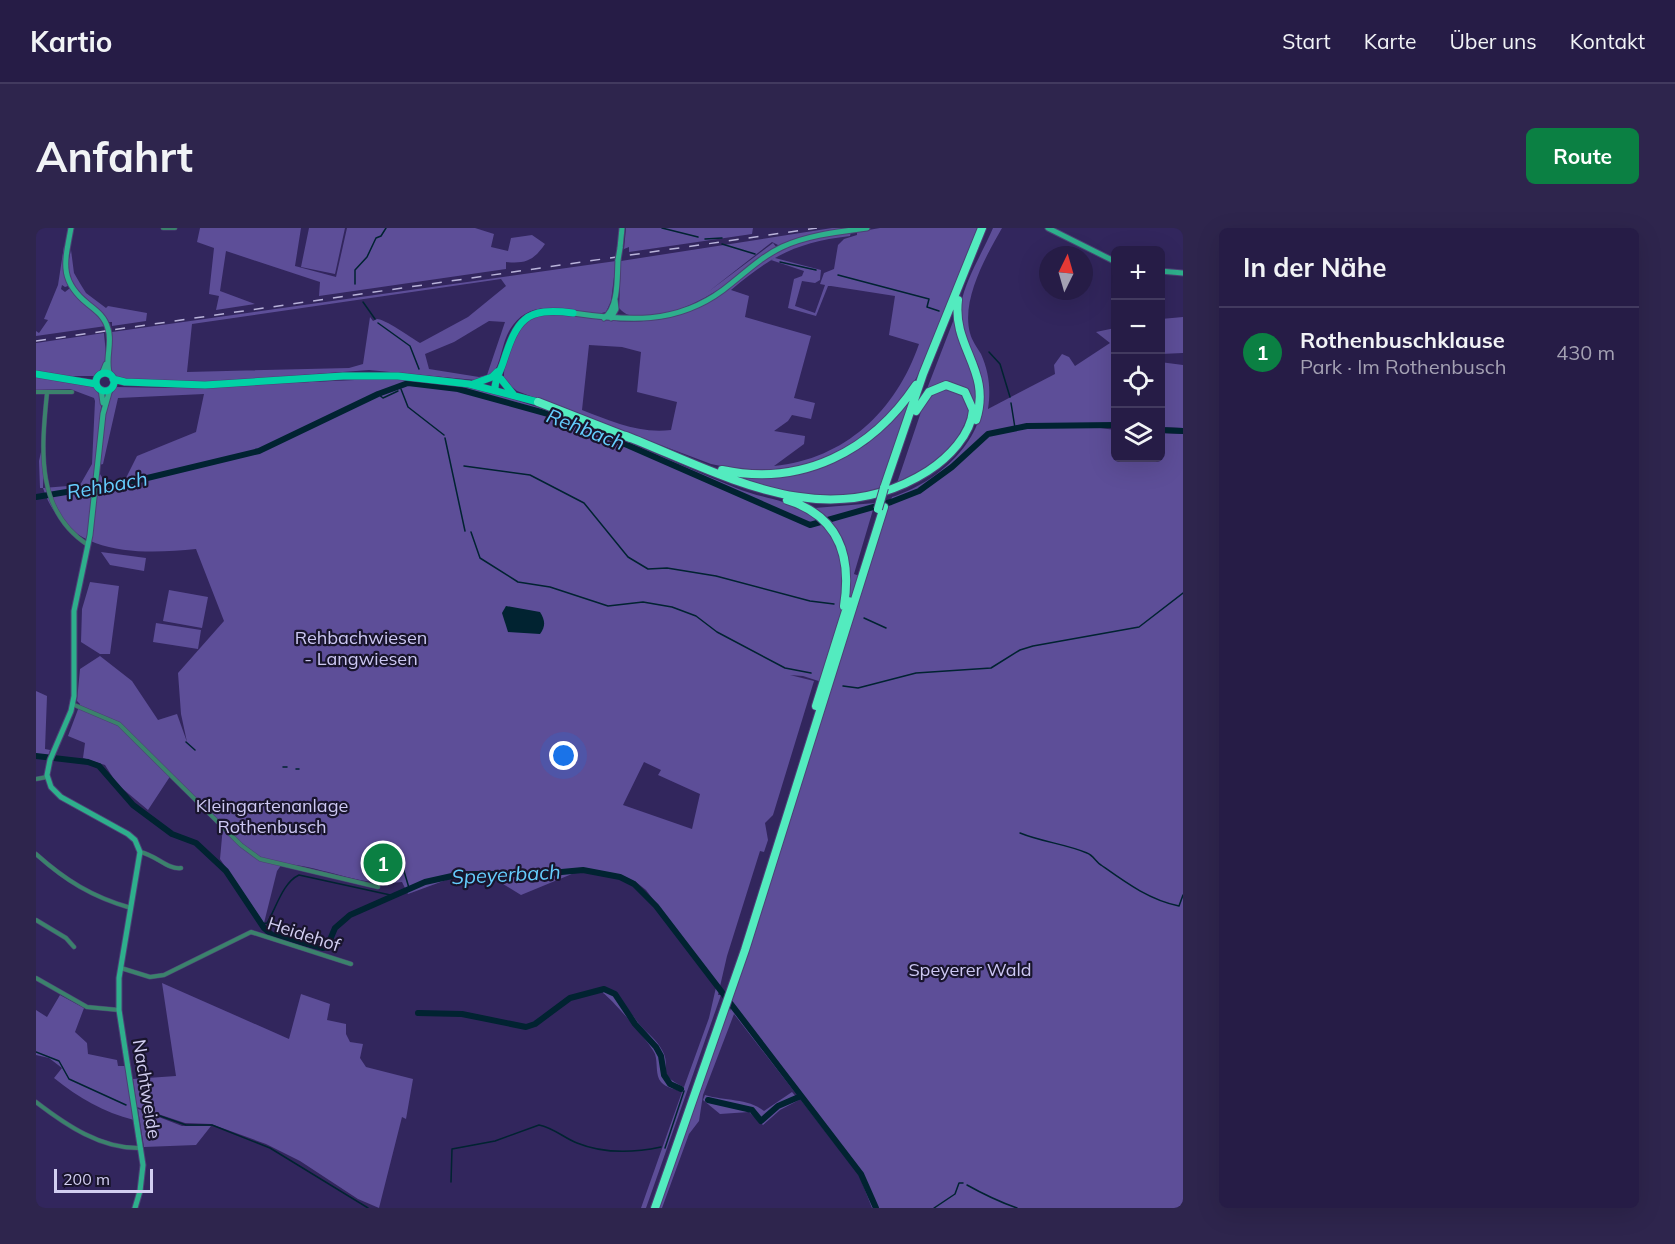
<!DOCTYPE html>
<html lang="de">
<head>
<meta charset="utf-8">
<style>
	body { margin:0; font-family:Mulish,sans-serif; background:#2e254d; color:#f1f3f6 }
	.controls { position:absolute; right:18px; top:18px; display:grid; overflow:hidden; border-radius:9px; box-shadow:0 6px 24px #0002 }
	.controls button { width:54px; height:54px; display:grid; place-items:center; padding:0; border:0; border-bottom:2px solid #423a5f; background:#261c46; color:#f1f3f6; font:30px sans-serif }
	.compass { position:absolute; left:1003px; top:18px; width:54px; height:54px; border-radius:50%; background:#261c46; box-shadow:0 6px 24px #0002; rotate:5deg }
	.scale { position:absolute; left:18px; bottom:15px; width:99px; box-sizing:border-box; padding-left:6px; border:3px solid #d2cef1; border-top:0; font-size:16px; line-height:21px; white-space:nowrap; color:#d2cef1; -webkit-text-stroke:4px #19152d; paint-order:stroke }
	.you { position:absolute; left:528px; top:528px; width:21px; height:21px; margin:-15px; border:4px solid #fff; border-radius:50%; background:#1a73e8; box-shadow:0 0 0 9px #1a73e833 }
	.badge { display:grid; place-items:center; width:39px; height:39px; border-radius:50%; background:#0b8043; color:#fff; font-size:20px; font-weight:700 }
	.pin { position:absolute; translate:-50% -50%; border:3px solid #fff; box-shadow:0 2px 6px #0006 }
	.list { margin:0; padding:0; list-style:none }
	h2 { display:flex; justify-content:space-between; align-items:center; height:78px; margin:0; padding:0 24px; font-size:26px }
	h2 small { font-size:20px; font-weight:400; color:#a4a1b3 }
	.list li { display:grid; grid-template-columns:39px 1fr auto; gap:18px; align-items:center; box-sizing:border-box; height:90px; padding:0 24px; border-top:2px solid #423a5f }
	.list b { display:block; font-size:22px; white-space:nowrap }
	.list p { margin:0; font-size:20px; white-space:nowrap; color:#a4a1b3 }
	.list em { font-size:20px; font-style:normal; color:#a4a1b3 }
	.icon { flex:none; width:33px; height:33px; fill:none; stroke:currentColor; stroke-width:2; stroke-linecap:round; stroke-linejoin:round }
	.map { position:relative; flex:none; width:1147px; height:980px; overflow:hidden; border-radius:9px }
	header { display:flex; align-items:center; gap:36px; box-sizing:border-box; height:84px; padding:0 30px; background:#261c46; border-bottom:2px solid #423a5f }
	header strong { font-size:28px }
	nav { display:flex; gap:33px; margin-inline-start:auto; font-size:21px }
	.intro { display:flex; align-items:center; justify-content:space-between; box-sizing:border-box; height:144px; padding:0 36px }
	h1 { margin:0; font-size:42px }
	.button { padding:15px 27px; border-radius:9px; background:#0b8043; color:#fff; font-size:21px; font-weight:700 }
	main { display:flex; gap:36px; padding:0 36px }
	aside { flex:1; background:#261c46; border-radius:9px; box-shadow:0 6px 24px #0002 }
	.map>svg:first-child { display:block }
</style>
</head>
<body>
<header>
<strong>Kartio</strong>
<nav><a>Start</a><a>Karte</a><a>Über uns</a><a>Kontakt</a></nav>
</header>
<div class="intro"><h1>Anfahrt</h1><a class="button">Route</a></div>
<main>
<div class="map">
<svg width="1147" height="980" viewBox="0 0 1147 980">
	<rect width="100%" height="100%" fill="#32265d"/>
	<!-- green -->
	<path fill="#5d4e98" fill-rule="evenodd" d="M164 0H265L259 38 300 49 311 0H439L458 6 455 19 472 23 475 10 496 7 509 16C498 32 490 36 470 34V41L283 68 284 54 190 23 184 63 219 76 180 82 183 68 173 66 178 20 161 14Z
		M273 0H309L299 46 265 39Z
		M590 0H717L716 6 593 24V19L588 21Z
		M796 0H817L744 18 736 14 672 64 737 15 741 20C702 48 666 80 617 88 605 90 591 90 583 80L585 33Z
		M844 0H943C929 31 916 62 904 93 895 114 888 137 877 156 835 229 754 254 675 236L481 163 468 152C467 130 478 95 501 87 515 82 532 87 546 89 575 93 603 97 632 89 673 79 701 47 737 26 760 11 789 8 815 4L814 8C761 14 735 28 695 62L713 68 709 89 775 108 758 170 779 175 775 191 756 187 752 193 738 203 769 208 768 216 738 238C809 231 860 183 883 116L853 107 859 68 795 58H792L780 88 752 80 758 51 766 48 768 43 735 32 739 30 785 42 784 52 779 55 766 53 759 78 779 85 789 57 784 56 788 45 798 41 802 17 808 11 821 7V4ZM553 117 586 119 605 124 601 164 641 174 635 202C603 206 575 193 546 182Z
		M957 0H966C950 28 925 72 934 105 936 113 941 119 945 126 953 144 955 161 952 181L1019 146 1018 137 1026 126 1033 129 1039 138 1074 115 1060 104 1079 100V195L990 196 981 199H1057L1079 202 1080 230H1124L1125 205 1147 206V980H836L823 947 698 786 667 867 663 893 653 906 626 980H622L693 778 694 783 697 774 695 771 795 457 767 448 754 447 778 453 737 587 729 595 732 612 728 624 724 623 691 728 682 767H685L610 980H605L646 864C640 861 630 860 625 854 619 847 622 835 619 826 615 816 576 771 567 765L568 760C585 768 592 782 604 797 611 805 621 812 626 822 637 841 617 844 648 859L673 790 681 755 610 662 600 654 583 647 548 641 485 667 459 651 429 645 372 666 366 654C325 660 286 637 246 636L241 643 228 695 184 631 187 598 135 547 112 582 81 556 69 537 47 530 49 515 32 508 44 476 41 473 44 441 64 428 96 453 122 492 141 486 151 514 145 486 142 445 188 393 160 321C102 327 29 328 7 260H4L3 233 9 206 7 260 44 257 56 236 59 173 58 170 34 161 0 162V148L60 159 66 170 59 237 68 253 89 252 101 228 160 204 168 166 82 170 67 236 63 237 73 164 79 159 143 160 364 150C484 158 591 216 700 260 726 271 762 273 784 292 795 301 803 318 811 329L779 280 839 275 818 346 829 350 856 269C909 252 963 200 943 140 936 118 920 102 925 76 930 50 947 24 957 0ZM608 534 625 542 622 547 664 566 656 601 587 577Z
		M28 18V44L32 58 29 59 26 57 25 61 29 64 34 60 61 85 70 98 0 108V103L3 105 12 92 8 91 22 57Z
		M35 22 38 45 45 57 50 65 70 80 72 78 111 85 110 93 76 98V94H72L35 57 31 40Z
		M580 33 575 73 570 84C543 93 503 63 477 97 465 112 467 133 455 149L439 152 333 142 175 154 80 151 74 145 76 104ZM465 51 470 58 432 89 384 115C374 109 349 91 341 91L337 93 334 89 327 136 313 140 151 144 156 96ZM453 93 469 94 451 147 443 149 393 141 389 126 418 114Z
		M1147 89V125L1125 126V91Z
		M918 91 940 146 939 187 936 169 924 158 889 166Z
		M68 105C69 120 74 138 59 148H24L0 144V115Z
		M1124 134 1147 137V200L1125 199Z
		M908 159 924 162 935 181C917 227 901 235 860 258L889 172 895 165Z
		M877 166 849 251 841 265 814 270 748 265 687 244 702 246 788 238 831 216 856 193Z
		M65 324 110 330 108 343 74 337Z
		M54 354 83 358 74 426H64L45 414 46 381Z
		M133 362 172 369 166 400 127 393Z
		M120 395 165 402 162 421 117 414Z
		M0 463 11 468 9 521 14 522 11 531 0 530Z
		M126 755 253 811 265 766 294 776 291 792 310 796V806L314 814 327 816 324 830 330 839 377 851 370 891 366 889 343 980 322 971 264 933 230 916 175 896 149 895 101 879 97 851 140 848Z
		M24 767 48 780 39 804 51 815 52 826 81 832 82 838H89L98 892C67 884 43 870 18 850L26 840 13 830 0 827V782L11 789Z
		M756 864 763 872 744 882 727 897 713 884 684 886 667 872 669 867C688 873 712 870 728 883Z
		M102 881 146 898H175L160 917 108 919Z"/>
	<!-- water -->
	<path fill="#012331" d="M470 378 504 384C509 392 510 398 504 406L472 404 466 385Z"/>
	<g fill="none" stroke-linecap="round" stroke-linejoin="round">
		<!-- stream -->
		<path stroke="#012331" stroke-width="1.5" d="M626 0 662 9
			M669 11 686 10
			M686 16 719 26
			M744 34 780 42
			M802 47 893 71 891 79 903 83
			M319 56V42L331 29 340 10 345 8 350 0
			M327 74 339 91
			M342 95 374 118 383 141
			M953 124 964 136 974 169
			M365 161 372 179 408 207
			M342 166 347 170 362 163
			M975 175 979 200
			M409 210 429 303
			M428 238 494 247 548 275 592 329 612 341 631 340 680 348 774 373 798 376
			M435 304 444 330 482 354 514 359 572 378 607 374 636 379 660 388 681 404 749 440 775 445
			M828 390 850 400
			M807 458 822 460 880 445 955 440 984 422 997 418 1103 399 1147 365
			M150 514 159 522
			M247 539H251
			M260 541H263
			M984 605C1006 614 1030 616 1051 625 1057 627 1060 634 1065 637 1089 654 1113 672 1143 678L1147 667
			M365 633 373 660
			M226 696 231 695C240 681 246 655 263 647L359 668
			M0 824 23 833 33 851 90 877
			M107 882 150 897H176L234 920 332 980
			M629 920 648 863
			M415 954 416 921 459 913 503 897C518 900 528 910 541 915 568 926 597 925 625 919
			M931 957C947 966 964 974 981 980
			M898 980 919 966 923 955H927"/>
		<!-- river -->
		<path stroke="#012331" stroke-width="6" d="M1124 202 1147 203
			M0 269 103 252 223 223 342 166 372 155 422 161 534 192 774 297 855 274 883 263 916 239 952 206 991 198 1080 197
			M0 528 52 534 63 538 97 577 136 606 160 615 190 643 228 700 236 707 287 720 291 719 299 700 314 687 389 654 425 646H504L547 642 584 649 598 656 620 678 825 946 840 980
			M382 785 426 786 490 799 499 796 534 770 568 761 579 766 599 796 620 819 625 828 628 847 634 856 645 861
			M672 872 716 882 725 893 742 878 765 868"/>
		<!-- street casing -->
		<g stroke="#4c4175" stroke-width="5">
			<path id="street" d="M127 0H139
				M0 164H36
				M11 165C5 224 0 283 52 317
				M36 476 83 496 205 617 224 631 342 659
				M0 551 11 549
				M104 624C120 627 132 642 145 640
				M0 626C29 652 56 669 95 680
				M0 692 30 710 38 719
				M85 740 114 749 128 747 215 704 315 736
				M0 750 51 779 83 782
				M0 874C30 897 65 921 104 920"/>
		</g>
		<!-- secondary casing -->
		<g stroke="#4c4175" stroke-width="7">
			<path id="secondary" d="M35 0C29 33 22 52 52 76 61 83 69 89 72 101 77 115 68 133 74 147
				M1012 0 1080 34
				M584 20 586 0
				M1124 43 1147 45
				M537 85C591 93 640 97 687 62 707 47 723 30 746 19 772 7 802 4 831 0
				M568 90C583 80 581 48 582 32
				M575 90 580 81 579 72
				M66 146 70 136
				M65 161 67 175
				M74 161 67 186 54 307 38 383V468L35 483 14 532 11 547 15 559 25 569 92 606 99 612 104 624 83 750V782L107 937 104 963 99 980"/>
		</g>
		<!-- primary casing -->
		<g stroke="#4c4175" stroke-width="8">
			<path id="primary" d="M60 154a9 9 0 1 1 18 0a9 9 0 1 1-18 0Z
				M0 146 60 156
				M77 151 89 154 169 157 307 148H362L433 156 502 174
				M465 151 477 166
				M437 156 456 149 461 144
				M459 162C458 153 464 144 467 135 481 91 489 79 537 85"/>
		</g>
		<!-- highway casing -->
		<g stroke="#4c4175" stroke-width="10">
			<path id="highway" d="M922 72C916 120 956 142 940 192
				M502 174 594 210
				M590 208C689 247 790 308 892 243 912 230 935 207 937 182L929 164 910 157 893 164 880 183
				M686 242C766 259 836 223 880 157
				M848 260 887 146 946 0
				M751 272C803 288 816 328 808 378
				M780 478 813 373
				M619 980 709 722 848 279"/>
		</g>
		<!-- street -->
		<use href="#street" stroke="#3b826c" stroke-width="4"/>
		<!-- secondary -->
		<use href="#secondary" stroke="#2eaf8c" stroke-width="5"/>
		<!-- primary -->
		<use href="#primary" stroke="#01d2a5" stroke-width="7"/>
		<!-- highway -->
		<use href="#highway" stroke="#53ebbf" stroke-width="8"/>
		<!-- rail -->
		<path stroke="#b9b3da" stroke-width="1.5" stroke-dasharray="10 10" stroke-linecap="butt" d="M0 113 781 0"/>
		<!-- secondary-bridge casing -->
		<g stroke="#4c4175" stroke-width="7" stroke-linecap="butt">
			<path id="secondary-bridge" d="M582 32 584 20"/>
		</g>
		<!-- highway-bridge casing -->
		<g stroke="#4c4175" stroke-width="10" stroke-linecap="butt">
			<path id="highway-bridge" d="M842 281 848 260"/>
		</g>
		<!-- secondary-bridge -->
		<use href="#secondary-bridge" stroke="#2eaf8c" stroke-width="5"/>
		<!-- highway-bridge -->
		<use href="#highway-bridge" stroke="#53ebbf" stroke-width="8"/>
	</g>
	<g text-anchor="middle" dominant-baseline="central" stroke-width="4.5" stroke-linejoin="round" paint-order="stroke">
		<!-- park labels -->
		<g font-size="18" fill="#cdc8f3" stroke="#19152d">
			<text x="325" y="409">Rehbachwiesen<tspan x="325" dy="21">- Langwiesen</tspan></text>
			<text x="236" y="577">Kleingartenanlage<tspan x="236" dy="21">Rothenbusch</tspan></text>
			<text x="934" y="741">Speyerer Wald</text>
		</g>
		<!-- street labels -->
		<g font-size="18" fill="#d2cef1" stroke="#19152d">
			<text transform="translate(268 706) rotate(18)">Heidehof</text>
			<text transform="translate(111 861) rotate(81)">Nachtweide</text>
		</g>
		<!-- water labels -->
		<g font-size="20" font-style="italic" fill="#65cefe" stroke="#19152d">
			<text transform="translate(550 201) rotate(21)">Rehbach</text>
			<text transform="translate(71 257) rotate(-10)">Rehbach</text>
			<text transform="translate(470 646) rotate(-3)">Speyerbach</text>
		</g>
	</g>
</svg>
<div class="controls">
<button>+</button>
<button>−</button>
<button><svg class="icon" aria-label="locate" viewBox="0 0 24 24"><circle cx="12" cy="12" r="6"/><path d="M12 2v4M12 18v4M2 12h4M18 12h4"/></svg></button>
<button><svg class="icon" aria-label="layers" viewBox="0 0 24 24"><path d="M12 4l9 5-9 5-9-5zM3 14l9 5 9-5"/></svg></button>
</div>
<svg class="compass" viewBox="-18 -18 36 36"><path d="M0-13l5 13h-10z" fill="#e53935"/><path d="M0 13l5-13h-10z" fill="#a4a1b3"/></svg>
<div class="scale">200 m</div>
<div class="you"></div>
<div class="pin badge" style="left:347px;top:635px">1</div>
</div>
<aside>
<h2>In der Nähe<small></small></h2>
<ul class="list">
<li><span class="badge">1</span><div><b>Rothenbuschklause</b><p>Park · Im Rothenbusch</p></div><em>430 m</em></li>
</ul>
</aside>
</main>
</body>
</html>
